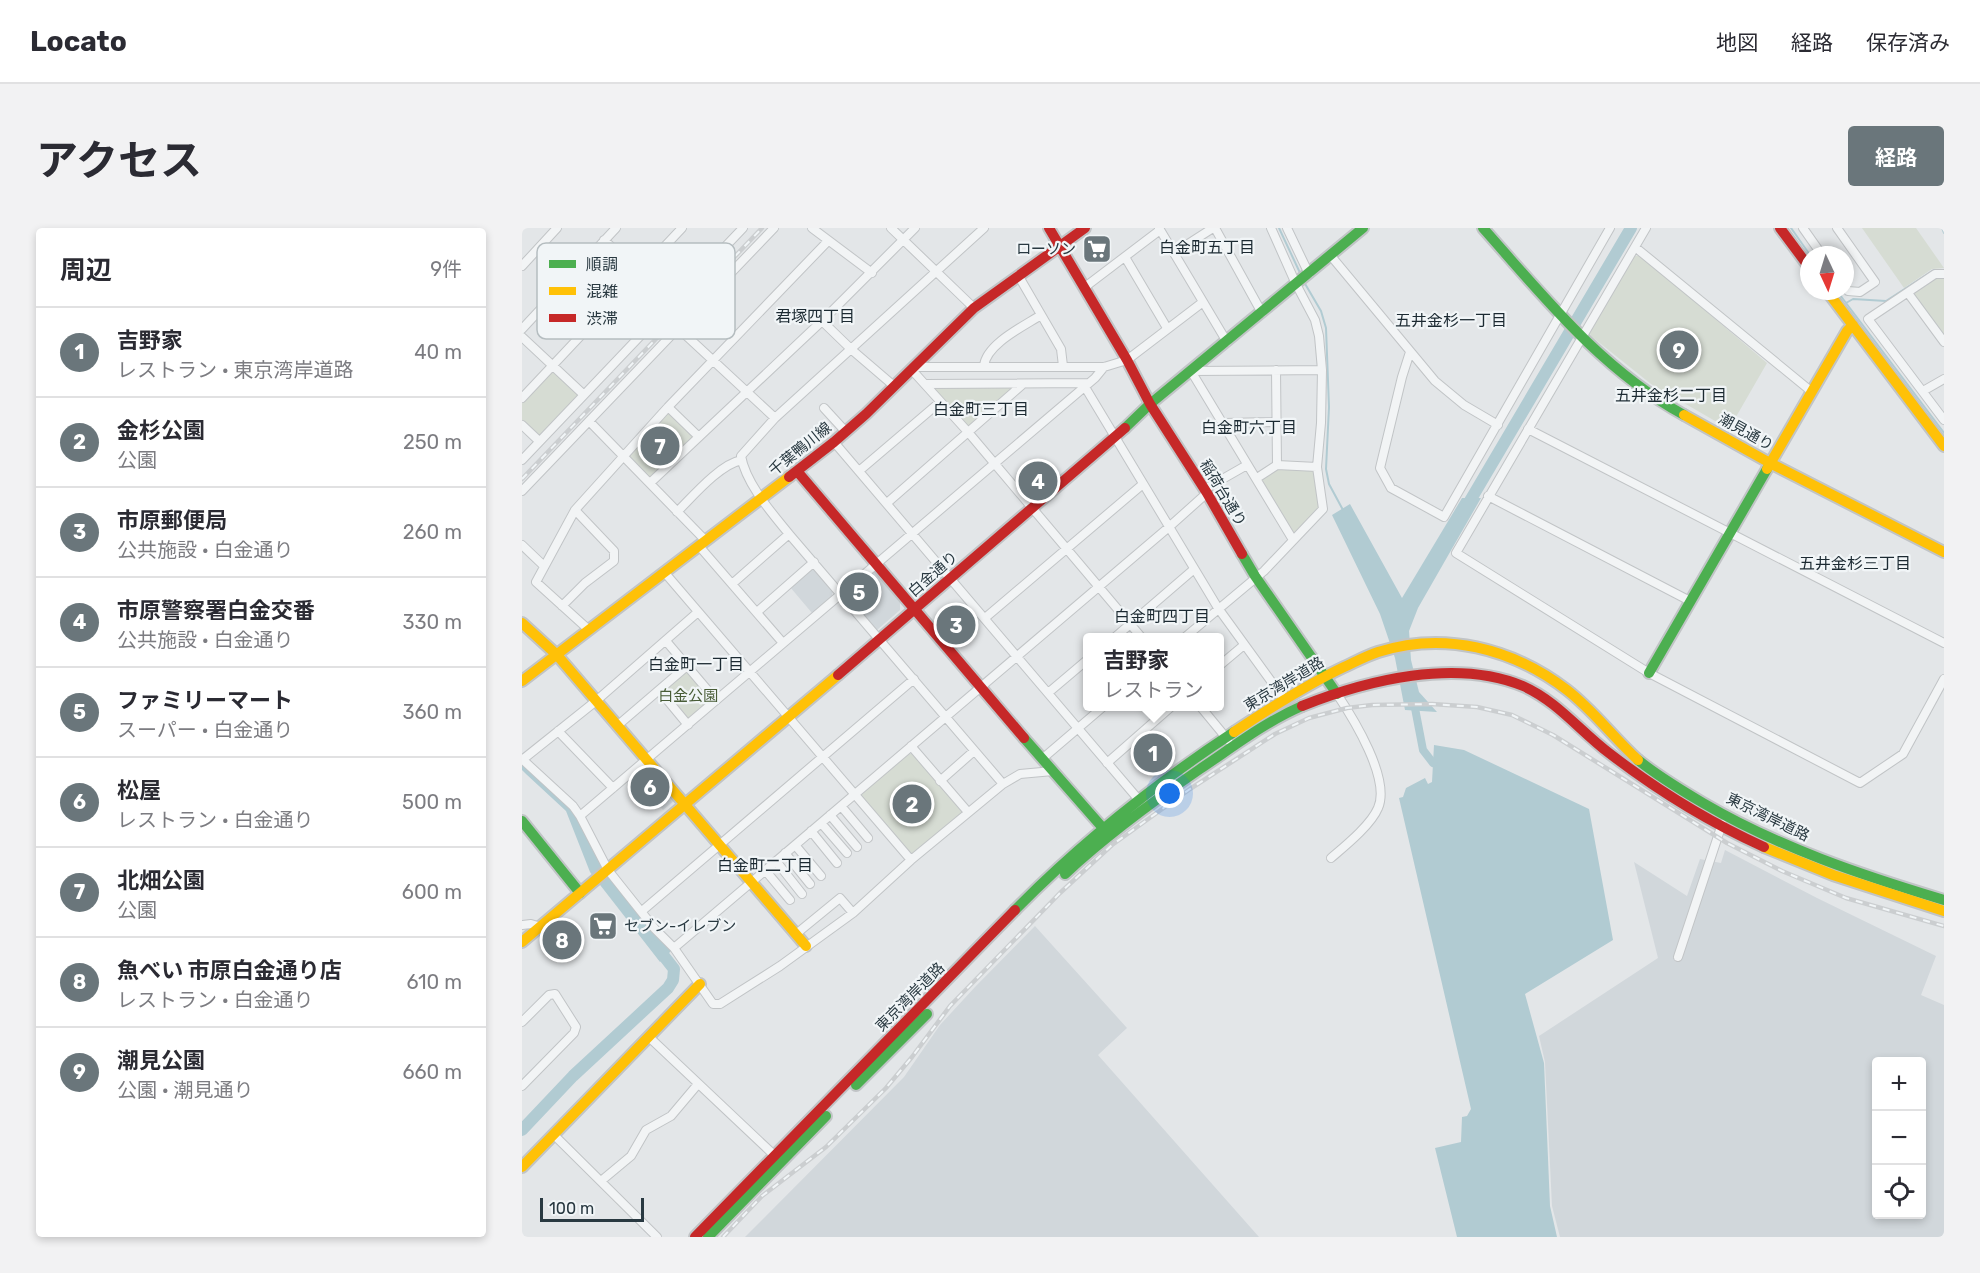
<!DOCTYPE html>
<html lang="ja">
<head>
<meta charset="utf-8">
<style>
	body { margin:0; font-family:Rubik,"Noto Sans JP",sans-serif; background:#f2f2f3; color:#2b2b33 }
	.controls { position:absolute; right:18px; bottom:18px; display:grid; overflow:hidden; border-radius:6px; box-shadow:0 3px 9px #0003 }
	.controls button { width:54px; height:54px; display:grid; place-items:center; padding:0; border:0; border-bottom:2px solid #e1e1e2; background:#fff; color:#2b2b33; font:30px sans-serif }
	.compass { position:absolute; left:1278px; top:18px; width:54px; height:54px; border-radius:50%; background:#fff; box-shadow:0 3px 9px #0003; rotate:176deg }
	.scale { position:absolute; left:18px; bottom:15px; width:104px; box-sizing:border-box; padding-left:6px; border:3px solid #293941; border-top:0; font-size:16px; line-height:21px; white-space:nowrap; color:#293941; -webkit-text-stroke:4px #f1f5f7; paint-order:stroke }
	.you { position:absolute; left:648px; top:566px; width:21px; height:21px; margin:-15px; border:4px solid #fff; border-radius:50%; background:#1a73e8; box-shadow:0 0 0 9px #1a73e833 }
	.badge { display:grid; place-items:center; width:39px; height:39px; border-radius:50%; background:#6a767b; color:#fff; font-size:20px; font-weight:700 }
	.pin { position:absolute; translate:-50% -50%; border:3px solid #fff; box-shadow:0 2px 6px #0006 }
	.popup { position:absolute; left:561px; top:405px; width:141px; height:78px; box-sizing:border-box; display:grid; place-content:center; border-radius:6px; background:#fff; filter:drop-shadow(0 2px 4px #0005); font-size:20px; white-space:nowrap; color:#7c7c81 }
	.popup b { font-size:22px; color:#2b2b33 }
	.popup::after { content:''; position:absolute; left:50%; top:100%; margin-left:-12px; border:12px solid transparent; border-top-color:#fff }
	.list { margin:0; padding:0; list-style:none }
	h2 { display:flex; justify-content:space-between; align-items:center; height:78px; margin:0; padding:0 24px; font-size:26px }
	h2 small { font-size:20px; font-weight:400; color:#7c7c81 }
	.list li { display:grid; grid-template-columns:39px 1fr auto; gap:18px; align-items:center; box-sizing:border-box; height:90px; padding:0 24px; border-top:2px solid #e1e1e2 }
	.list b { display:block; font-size:22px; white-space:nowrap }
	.list p { margin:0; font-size:20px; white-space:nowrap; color:#7c7c81 }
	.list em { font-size:20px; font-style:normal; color:#7c7c81 }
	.icon { flex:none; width:33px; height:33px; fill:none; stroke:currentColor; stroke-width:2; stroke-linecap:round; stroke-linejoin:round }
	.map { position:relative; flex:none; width:1422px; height:1009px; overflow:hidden; border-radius:6px }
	header { display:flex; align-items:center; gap:36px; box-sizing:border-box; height:84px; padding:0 30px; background:#fff; border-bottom:2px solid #e1e1e2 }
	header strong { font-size:28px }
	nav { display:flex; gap:33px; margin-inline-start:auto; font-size:21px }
	.intro { display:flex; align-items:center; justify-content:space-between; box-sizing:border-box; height:144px; padding:0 36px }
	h1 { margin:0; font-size:42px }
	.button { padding:15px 27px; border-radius:6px; background:#6a767b; color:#fff; font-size:21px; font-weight:700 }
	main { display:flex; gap:36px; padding:0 36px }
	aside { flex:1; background:#fff; border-radius:6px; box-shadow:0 3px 9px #0003 }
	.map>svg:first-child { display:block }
</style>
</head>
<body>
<header>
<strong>Locato</strong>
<nav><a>地図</a><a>経路</a><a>保存済み</a></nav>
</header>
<div class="intro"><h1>アクセス</h1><a class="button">経路</a></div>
<main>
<aside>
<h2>周辺<small>9件</small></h2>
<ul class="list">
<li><span class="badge">1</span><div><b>吉野家</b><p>レストラン · 東京湾岸道路</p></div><em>40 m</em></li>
<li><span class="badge">2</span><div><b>金杉公園</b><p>公園</p></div><em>250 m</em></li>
<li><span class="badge">3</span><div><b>市原郵便局</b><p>公共施設 · 白金通り</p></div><em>260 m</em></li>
<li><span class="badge">4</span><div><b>市原警察署白金交番</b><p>公共施設 · 白金通り</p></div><em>330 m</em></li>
<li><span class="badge">5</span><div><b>ファミリーマート</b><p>スーパー · 白金通り</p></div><em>360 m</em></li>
<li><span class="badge">6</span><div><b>松屋</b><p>レストラン · 白金通り</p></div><em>500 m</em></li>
<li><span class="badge">7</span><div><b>北畑公園</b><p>公園</p></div><em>600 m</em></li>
<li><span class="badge">8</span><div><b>魚べい 市原白金通り店</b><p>レストラン · 白金通り</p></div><em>610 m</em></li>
<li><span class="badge">9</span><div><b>潮見公園</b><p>公園 · 潮見通り</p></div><em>660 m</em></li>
</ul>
</aside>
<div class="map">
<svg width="1422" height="1009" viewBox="0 0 1422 1009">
	<rect width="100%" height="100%" fill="#e3e6e8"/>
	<!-- built -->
	<path fill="#d1d7db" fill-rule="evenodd" d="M288 341 294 342 311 362 310 368 290 385 268 359Z
		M350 345H357L378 373V382L355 402 325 367Z
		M120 538 125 539 153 572 141 582 111 546Z
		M1203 622 1295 670 1414 728 1399 767 1422 777V1009H1038L1030 978 1023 834 1017 808 1136 730 1112 634 1165 668 1178 631 1199 635ZM1354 834H1400V986H1354Z
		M513 698 605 800 576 827 737 1009H223L382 849 418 797 453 759Z"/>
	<!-- green -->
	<path fill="#d6dcd3" d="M1340 0H1394L1422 40 1410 41 1382 60Z
		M1118 27 1245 135 1207 201 1129 156 1069 108 1067 103 1113 28Z
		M1413 46H1422V114L1386 65Z
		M28 144H31L56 165 55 169 18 208H15L0 194V174Z
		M404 156H501L446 204Z
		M148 184 171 207V210L129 249H126L105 228 144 185Z
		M755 237 795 239 801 281 771 312 735 250Z
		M161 444H166L188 469V474L168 491 163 490 142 464V460Z
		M387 526H392L440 581V586L393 627H388L339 570 340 565Z"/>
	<!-- water -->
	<path fill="#b1cbd2" d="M940 270H959L896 380 887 403 889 432 897 464 915 484 883 482 873 430 858 386 810 287 828 276 880 370Z
		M912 517 942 522 1067 581 1091 712 1003 766 1022 835 1028 978 1035 1009H935L913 920 939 914 940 889 945 888 949 881 877 570 881 569 884 560 903 550 906 556 910 554Z
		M0 536 50 581 92 655 149 723 138 734 68 644 44 583 4 546 0 542Z"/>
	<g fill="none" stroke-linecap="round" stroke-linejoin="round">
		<!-- stream -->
		<path stroke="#b1cbd2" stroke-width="2" d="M757 0 779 47
			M1269 0 1288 27
			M1420 0 1422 5
			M782 54 799 83 804 100 807 179 804 241 807 256 821 282
			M1315 63 1422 205
			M1324 75 1331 71 1364 73 1412 42H1416"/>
		<!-- canal -->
		<path stroke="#b1cbd2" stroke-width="8" d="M892 475 901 522 911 535"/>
		<!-- river -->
		<path stroke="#b1cbd2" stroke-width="12" d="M942 283 1109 0
			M0 902 51 848 146 760 151 752 152 741 134 718"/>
		<!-- street casing -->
		<g stroke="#c1c4c6" stroke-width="10">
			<path id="street" d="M290 0 350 45
				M369 0 452 80
				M462 0 253 190 219 228C224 256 250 285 267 306L481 556
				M637 0 705 114
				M693 0 740 85
				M765 0 787 46
				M1124 0 934 325 1127 445 1338 555 1381 526 1422 451
				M1281 0 1300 27
				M1315 0 1353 54 1338 64 1326 63 1323 59
				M82 12 150 75
				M1113 19 1290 164
				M652 25 691 0
				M809 28 913 153 942 177 976 197
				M603 29 645 100
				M0 38 35 0
				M1422 46H1413L1346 91 1422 192
				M496 47 539 121 541 138
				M563 59 638 2
				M1386 65 1422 114
				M300 93 330 122 372 158
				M156 100 253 190
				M0 101 94 0
				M0 109 61 166
				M888 124 880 149 858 240 869 260 922 289 1088 0
				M462 138C464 116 502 98 519 87
				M392 139H582L605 132 681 74
				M389 141 446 204 620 410
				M754 142 755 237
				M669 143 771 312
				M669 143 800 142
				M404 156 566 155
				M563 159 696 380 762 471
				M1401 163 1422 151
				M0 170 160 0
				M146 179 177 209
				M302 180 324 204
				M67 193 184 313
				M702 195 754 194
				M0 197 17 213
				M1006 201 1422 415
				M312 214 617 572
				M0 232 221 0
				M337 243 418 174
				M735 250 755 237 795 239
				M128 255 300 93 393 0
				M683 261 725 237
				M0 263 252 0
				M966 268 1168 373
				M365 275 501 156
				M155 284C171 268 198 236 220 232
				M0 317 22 338
				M177 318 261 415
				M143 345 389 632
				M210 356 267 306
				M40 378 63 355 92 333V323L53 282
				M235 384 292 334
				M463 390 621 256
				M67 402 14 354 53 282 146 179 306 13
				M592 410 671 342
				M662 410 742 343 801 281 795 239 799 195 800 142 797 108 793 92 774 56 749 0
				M144 413 194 472
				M697 438 722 417
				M137 462 166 497
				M526 465 565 432
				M678 478 706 512
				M95 498 165 438
				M36 503 91 560
				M389 518 446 584
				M0 531 51 578 58 588 86 642 133 701 152 720 191 776H198L258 738 331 685 389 632 481 556 498 546 531 543
				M520 531 582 478
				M0 532 74 473 176 384
				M585 535 650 478
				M418 553 452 523
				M319 578 346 610
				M308 587 335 619
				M58 588 573 150 582 139
				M299 595 325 625
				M289 603 315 635
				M273 617 299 648
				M263 625 288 656
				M809 630C823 618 849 597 856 580 869 551 831 490 815 466
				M254 633 280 666
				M243 642 268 672
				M120 683 392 451
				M0 697 9 696 19 699
				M274 706 318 670 331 685
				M152 720 647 299 685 265
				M1156 729 1200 596
				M0 794 27 767 33 766 54 799 52 805 0 858
				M127 809 252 927
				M32 907 135 1009
				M79 953 109 928 124 902 149 888 176 856"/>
		</g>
		<!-- fast casing -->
		<g stroke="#c1c4c6" stroke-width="14">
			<path id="fast" d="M961 0C1023 70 1079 141 1162 187
				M603 200 628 176 841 0
				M720 326 733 348 815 466
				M1127 445 1245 241
				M502 510 580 599
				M1116 532C1136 548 1159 562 1181 575 1256 619 1339 647 1422 672
				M0 593 58 665
				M543 646C585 607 630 574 678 541 711 519 743 494 780 478
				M493 682C560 614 633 556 712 504
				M334 857 405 786
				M186 1009 304 888"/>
		</g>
		<!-- slow casing -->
		<g stroke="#c1c4c6" stroke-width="14">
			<path id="slow" d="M1305 63 1422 218
				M1162 187 1248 235 1422 324
				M1245 241 1325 103 1331 97
				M0 395 35 427 284 718
				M0 453 267 249
				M712 504C748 480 784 457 822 439 833 434 844 428 856 424 922 403 990 420 1045 462 1071 482 1091 509 1116 532
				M1242 619 1311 647 1422 683
				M0 714 316 447
				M0 939 178 756"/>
		</g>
		<!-- jam casing -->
		<g stroke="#c1c4c6" stroke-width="14">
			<path id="jam" d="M527 0 605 132 628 176 685 265 720 326
				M1258 0 1287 39
				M275 243 502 510
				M267 249 312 214 344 186 452 80 563 0
				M316 447 603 200
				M780 478C845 452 934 430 1001 458 1035 473 1058 503 1087 525 1135 562 1187 594 1242 619
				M173 1009 493 682"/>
		</g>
		<!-- street -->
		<use href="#street" stroke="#f2f4f5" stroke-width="8"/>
		<!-- fast -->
		<use href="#fast" stroke="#4caf50" stroke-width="10"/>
		<!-- slow -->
		<use href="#slow" stroke="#ffc107" stroke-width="10"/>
		<!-- jam -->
		<use href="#jam" stroke="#c62828" stroke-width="10"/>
		<!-- rail casing -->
		<g stroke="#cbced0" stroke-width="4.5">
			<path id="rail" d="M0 251 240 0
				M201 1009 240 968 304 919 364 860 390 829 428 778 538 665 590 617 668 561 753 506 787 490 825 480 850 477 910 476 955 479 990 487 1031 507 1205 615 1260 643 1324 670 1422 698"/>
		</g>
		<!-- rail -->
		<use href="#rail" stroke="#f1f5f7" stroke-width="2" stroke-dasharray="7" stroke-linecap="butt"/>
	</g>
	<!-- icons -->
	<defs>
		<g id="supermarket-square" transform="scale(1.5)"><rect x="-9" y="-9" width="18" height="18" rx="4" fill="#6a767b" stroke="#f1f5f7"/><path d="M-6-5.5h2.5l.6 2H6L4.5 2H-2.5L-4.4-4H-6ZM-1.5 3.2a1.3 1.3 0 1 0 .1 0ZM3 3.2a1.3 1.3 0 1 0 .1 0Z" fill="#fff"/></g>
	</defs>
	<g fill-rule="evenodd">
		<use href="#supermarket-square" x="575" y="21"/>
		<use href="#supermarket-square" x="81" y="698"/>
	</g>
	<g text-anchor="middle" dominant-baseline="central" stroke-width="4.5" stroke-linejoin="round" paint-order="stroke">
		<!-- poi labels -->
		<g font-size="15" fill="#293941" stroke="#f1f5f7" text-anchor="end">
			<text x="554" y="21">ローソン</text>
			<text x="102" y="698" text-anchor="start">セブン-イレブン</text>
		</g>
		<!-- street labels -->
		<g font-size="15" fill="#293941" stroke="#f1f5f7">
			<text transform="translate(1224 204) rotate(29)">潮見通り</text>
			<text transform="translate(278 221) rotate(-39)">千葉鴨川線</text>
			<text transform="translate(701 265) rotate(59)">稲荷台通り</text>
			<text transform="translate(411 346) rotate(-41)">白金通り</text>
			<text transform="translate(762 456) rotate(-31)">東京湾岸道路</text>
			<text transform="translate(1246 589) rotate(26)">東京湾岸道路</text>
			<text transform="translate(388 769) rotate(-45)">東京湾岸道路</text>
		</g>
		<!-- park labels -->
		<g font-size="15" fill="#495d37" stroke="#f1f5f7">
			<text x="166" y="468">白金公園</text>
		</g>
		<!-- neighbourhood labels -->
		<g font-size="16" fill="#1c2a32" stroke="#f1f5f7">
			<text x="685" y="19">白金町五丁目</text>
			<text x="293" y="88">君塚四丁目</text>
			<text x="929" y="92">五井金杉一丁目</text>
			<text x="1149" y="167">五井金杉二丁目</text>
			<text x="459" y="181">白金町三丁目</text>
			<text x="727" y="199">白金町六丁目</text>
			<text x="1333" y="335">五井金杉三丁目</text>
			<text x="640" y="388">白金町四丁目</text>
			<text x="174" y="436">白金町一丁目</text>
			<text x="243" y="637">白金町二丁目</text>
		</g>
	</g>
	<!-- legend -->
	<rect x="15" y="15" width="198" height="96" rx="9" fill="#f1f5f7" stroke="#b5bdc0" stroke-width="1.5"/>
	<rect x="27" y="32" width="27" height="8" fill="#4caf50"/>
	<rect x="27" y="59" width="27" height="8" fill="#ffc107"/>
	<rect x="27" y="86" width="27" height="8" fill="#c62828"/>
	<g font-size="16" fill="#293941">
		<text x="64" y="42">順調</text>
		<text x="64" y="69">混雑</text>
		<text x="64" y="96">渋滞</text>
	</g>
</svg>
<div class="controls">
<button>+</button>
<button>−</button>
<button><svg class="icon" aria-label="locate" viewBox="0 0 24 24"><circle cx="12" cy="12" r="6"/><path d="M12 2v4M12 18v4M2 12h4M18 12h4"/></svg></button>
</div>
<svg class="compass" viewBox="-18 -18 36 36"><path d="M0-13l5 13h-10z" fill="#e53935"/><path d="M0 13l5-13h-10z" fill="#7c7c81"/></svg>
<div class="scale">100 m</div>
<div class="you"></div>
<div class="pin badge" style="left:631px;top:525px">1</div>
<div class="popup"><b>吉野家</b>レストラン</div>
<div class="pin badge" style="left:390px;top:576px">2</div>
<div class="pin badge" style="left:434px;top:397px">3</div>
<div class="pin badge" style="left:516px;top:253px">4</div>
<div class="pin badge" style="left:337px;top:364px">5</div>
<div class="pin badge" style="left:128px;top:559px">6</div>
<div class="pin badge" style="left:138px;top:218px">7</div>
<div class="pin badge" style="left:40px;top:712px">8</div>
<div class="pin badge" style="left:1157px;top:122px">9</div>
</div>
</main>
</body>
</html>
